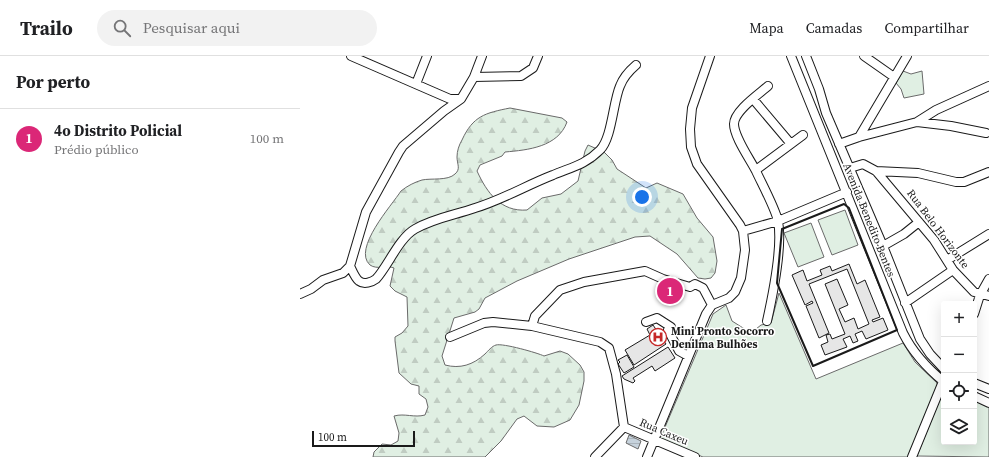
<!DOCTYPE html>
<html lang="pt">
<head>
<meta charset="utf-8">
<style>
	body { margin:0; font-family:"Source Serif 4",serif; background:#f2f2f2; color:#202124 }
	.controls { position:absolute; right:12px; bottom:12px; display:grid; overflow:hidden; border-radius:4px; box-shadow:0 4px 16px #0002 }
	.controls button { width:36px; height:36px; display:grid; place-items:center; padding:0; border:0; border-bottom:1px solid #e0e0e0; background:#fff; color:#202124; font:20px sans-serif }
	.scale { position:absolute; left:12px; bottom:10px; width:103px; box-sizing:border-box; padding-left:4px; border:2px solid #1a1a1a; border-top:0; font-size:11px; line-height:14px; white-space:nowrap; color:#1a1a1a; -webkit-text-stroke:3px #fff; paint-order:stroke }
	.you { position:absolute; left:342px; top:141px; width:14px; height:14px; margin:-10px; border:3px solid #fff; border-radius:50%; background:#1a73e8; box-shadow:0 0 0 6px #1a73e833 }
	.badge { display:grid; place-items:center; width:26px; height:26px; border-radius:50%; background:#db2777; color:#fff; font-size:13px; font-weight:700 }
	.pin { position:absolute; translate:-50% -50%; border:2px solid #fff; box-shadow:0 1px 4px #0006 }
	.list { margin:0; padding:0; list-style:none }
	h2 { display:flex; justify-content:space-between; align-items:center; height:52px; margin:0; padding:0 16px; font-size:17px }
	h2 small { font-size:13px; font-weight:400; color:#757577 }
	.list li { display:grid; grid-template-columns:26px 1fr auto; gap:12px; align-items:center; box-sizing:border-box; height:60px; padding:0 16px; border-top:1px solid #e0e0e0 }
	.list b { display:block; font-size:15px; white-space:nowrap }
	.list p { margin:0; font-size:13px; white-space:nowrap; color:#757577 }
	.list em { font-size:13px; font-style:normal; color:#757577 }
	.icon { flex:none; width:22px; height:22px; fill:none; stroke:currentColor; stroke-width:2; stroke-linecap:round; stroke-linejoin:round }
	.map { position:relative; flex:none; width:689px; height:401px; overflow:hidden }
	header { display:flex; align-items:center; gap:24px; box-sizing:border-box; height:56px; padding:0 20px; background:#fff; border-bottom:1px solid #e0e0e0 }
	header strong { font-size:19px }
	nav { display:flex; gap:22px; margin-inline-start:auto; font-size:14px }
	.search { width:280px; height:36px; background:#f2f2f2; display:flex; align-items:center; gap:10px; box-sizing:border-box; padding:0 14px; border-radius:22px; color:#757577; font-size:15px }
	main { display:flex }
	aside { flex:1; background:#fff }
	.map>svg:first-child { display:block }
</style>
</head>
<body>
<header>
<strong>Trailo</strong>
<div class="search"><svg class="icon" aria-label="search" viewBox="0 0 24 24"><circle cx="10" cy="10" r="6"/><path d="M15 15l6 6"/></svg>Pesquisar aqui</div>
<nav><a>Mapa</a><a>Camadas</a><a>Compartilhar</a></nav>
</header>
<main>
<aside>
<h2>Por perto<small></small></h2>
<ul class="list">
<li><span class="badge">1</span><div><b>4o Distrito Policial</b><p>Prédio público</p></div><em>100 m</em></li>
</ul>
</aside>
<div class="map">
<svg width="689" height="401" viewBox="0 0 689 401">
	<defs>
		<pattern id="forest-firs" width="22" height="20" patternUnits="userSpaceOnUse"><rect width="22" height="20" fill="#e0efe3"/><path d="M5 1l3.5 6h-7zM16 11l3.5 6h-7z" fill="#c0ccc2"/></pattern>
		<pattern id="water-rules" width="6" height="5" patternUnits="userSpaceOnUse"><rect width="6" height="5" fill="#c6d2dc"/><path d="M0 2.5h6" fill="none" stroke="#aab4bc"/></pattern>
	</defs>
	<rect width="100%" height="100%" fill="#fff"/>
	<!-- forest -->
	<path fill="url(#forest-firs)" stroke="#6a6a6a" d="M210 52 262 62 267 66C258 91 228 94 205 96L202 100 180 109 177 115C187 137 201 156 227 154L242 142 261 138 278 125 285 95 288 89 304 96 312 104 317 113 346 132 357 127 383 138 397 162 413 181 417 205 415 217 411 222 405 223 398 222 377 198 350 180 335 181 269 203 217 225 185 242 179 253 175 256 154 262 142 300 145 309C160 313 173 309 185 298 188 295 192 290 196 289 203 287 238 297 244 300L260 295 268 298 280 309 284 316V325L279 349 270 364 254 371 237 370 224 360 217 363 201 385 185 401H73L74 396 82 388 91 389 98 385 99 377 94 360C105 357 114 362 125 359L128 351 126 343 119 338V330L111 328 99 317 95 285V281L102 277 108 270 107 241 95 235 90 230 94 212C87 209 77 214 70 209 52 193 92 149 101 135 107 130 115 126 122 124 131 122 148 125 155 118 161 113 157 108 157 101 157 95 159 89 162 84 173 60 185 57 210 52Z"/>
	<!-- green -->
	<path fill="#e0efe3" stroke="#6a6a6a" d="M603 15 611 18 622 15 624 38 604 42 601 33 596 27Z
		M545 154 558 189 532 199 518 164Z
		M511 167 524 201 498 211 484 177Z
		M479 237 516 323 603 287 615 306 637 327 638 332 608 401H403L360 383 413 258 426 249 432 265 451 277 461 269 471 267Z
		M644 333V386H674V343L689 350V401L617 400Z"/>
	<!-- water -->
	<path fill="url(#water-rules)" stroke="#6a6a6a" d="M329 379 341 385 338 393 326 387Z"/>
	<!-- building -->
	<path fill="#e6e6e6" stroke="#1a1a1a" d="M549 208 557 228 565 224 580 261 572 264 573 266 583 262 588 274 566 283 562 275 555 278 558 285 553 287 550 280 543 283 547 291 525 299 521 289 528 286 526 279 530 278 532 283 545 278 525 228 537 223 548 249 539 253 545 266 554 262 558 273 569 268 547 213 509 228 529 277 519 282 506 250 513 247 512 245 505 249 492 219 503 214 507 225 522 219 520 214 530 210 532 215Z
		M353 269 366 288 334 309 325 294 350 279 347 273Z
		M368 291 375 302 355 315 352 310 333 322 335 325 333 327 324 323 322 320Z
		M327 299 334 311 324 317 318 308 320 306 318 304Z"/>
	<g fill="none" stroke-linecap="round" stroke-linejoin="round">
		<!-- minor casing -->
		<g stroke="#1a1a1a" stroke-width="10">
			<path id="minor" d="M51 0 150 43H160
				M491 0 603 277C613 297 627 312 644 326
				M506 0 519 33 526 57 583 190 620 283 630 298 644 313
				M564 0 594 21
				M174 21 221 20 233 12 238 0
				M116 28 127 0
				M453 43 491 88
				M617 66 651 70 686 77
				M559 81 607 0
				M539 88 559 81 617 66 636 54 689 30
				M550 112 563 108 576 115 634 184 653 214 674 236 689 240
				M456 114 503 79
				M576 115 618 117 656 126H664L689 116
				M443 175 478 165 547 136
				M583 190 604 178 619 166
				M647 204 689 178
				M50 210C52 214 55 222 59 225 64 229 72 226 76 223 88 210 99 182 115 173 134 162 155 159 175 152 202 144 227 129 253 119 272 111 285 109 300 94 312 82 313 46 320 30 323 22 329 15 336 9
				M0 238 11 233 23 224 43 217 50 210 66 156 99 96 103 90 144 55 161 43 174 21 182 0
				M605 247 653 214
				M674 258 680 239 689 223
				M467 265C473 238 483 191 478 165 475 152 462 128 456 115 450 103 434 81 434 68 434 55 459 38 468 30
				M346 266 357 262 371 271 368 274 379 295 388 300
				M232 270 235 260 260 234 284 226 345 215 363 223 390 231 395 228 403 232 412 249
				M150 281 184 267 193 266 232 270 300 286 309 292 316 318 324 371
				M674 327 689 333
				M674 340 689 347
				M324 371 395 401
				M295 401 324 371
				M347 401 406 258 412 249 429 242 435 236 441 222 445 194 443 175 440 169 397 108 391 91 390 73 392 52 410 0
				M612 401 644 323"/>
		</g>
		<!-- minor -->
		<use href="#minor" stroke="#fff" stroke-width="8"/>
		<!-- wall -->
		<path stroke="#1a1a1a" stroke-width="2" d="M544 148 549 152 597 274 513 310 477 227 482 173Z"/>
	</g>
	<!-- icons -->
	<defs>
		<g id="hospital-ring" transform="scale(0.9)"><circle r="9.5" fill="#fff" stroke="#c62828" stroke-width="1.5"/><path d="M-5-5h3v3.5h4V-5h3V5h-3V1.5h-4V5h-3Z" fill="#c62828"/></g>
	</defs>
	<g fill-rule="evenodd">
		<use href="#hospital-ring" x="358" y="281"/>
	</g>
	<g text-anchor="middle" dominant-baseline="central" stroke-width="3" stroke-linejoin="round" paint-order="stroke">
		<!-- street labels -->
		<g font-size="11" fill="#1a1a1a" stroke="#fff">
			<text transform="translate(569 164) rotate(68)">Avenida Benedito Bentes</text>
			<text transform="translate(638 173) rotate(53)">Rua Belo Horizonte</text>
			<text transform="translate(364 376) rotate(23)">Rua Caxeu</text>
		</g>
		<!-- poi labels -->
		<g font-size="11" font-weight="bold" fill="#1a1a1a" stroke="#fff" text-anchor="start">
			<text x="371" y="275">Mini Pronto Socorro<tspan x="371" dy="13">Denilma Bulhões</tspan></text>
		</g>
	</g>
</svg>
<div class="controls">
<button>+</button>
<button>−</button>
<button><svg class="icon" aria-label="locate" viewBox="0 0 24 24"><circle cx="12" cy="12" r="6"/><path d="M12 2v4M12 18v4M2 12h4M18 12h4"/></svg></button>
<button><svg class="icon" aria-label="layers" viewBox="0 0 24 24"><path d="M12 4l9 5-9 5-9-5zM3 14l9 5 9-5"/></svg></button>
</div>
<div class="scale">100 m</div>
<div class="you"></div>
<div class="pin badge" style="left:370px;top:235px">1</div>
</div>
</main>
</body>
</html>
